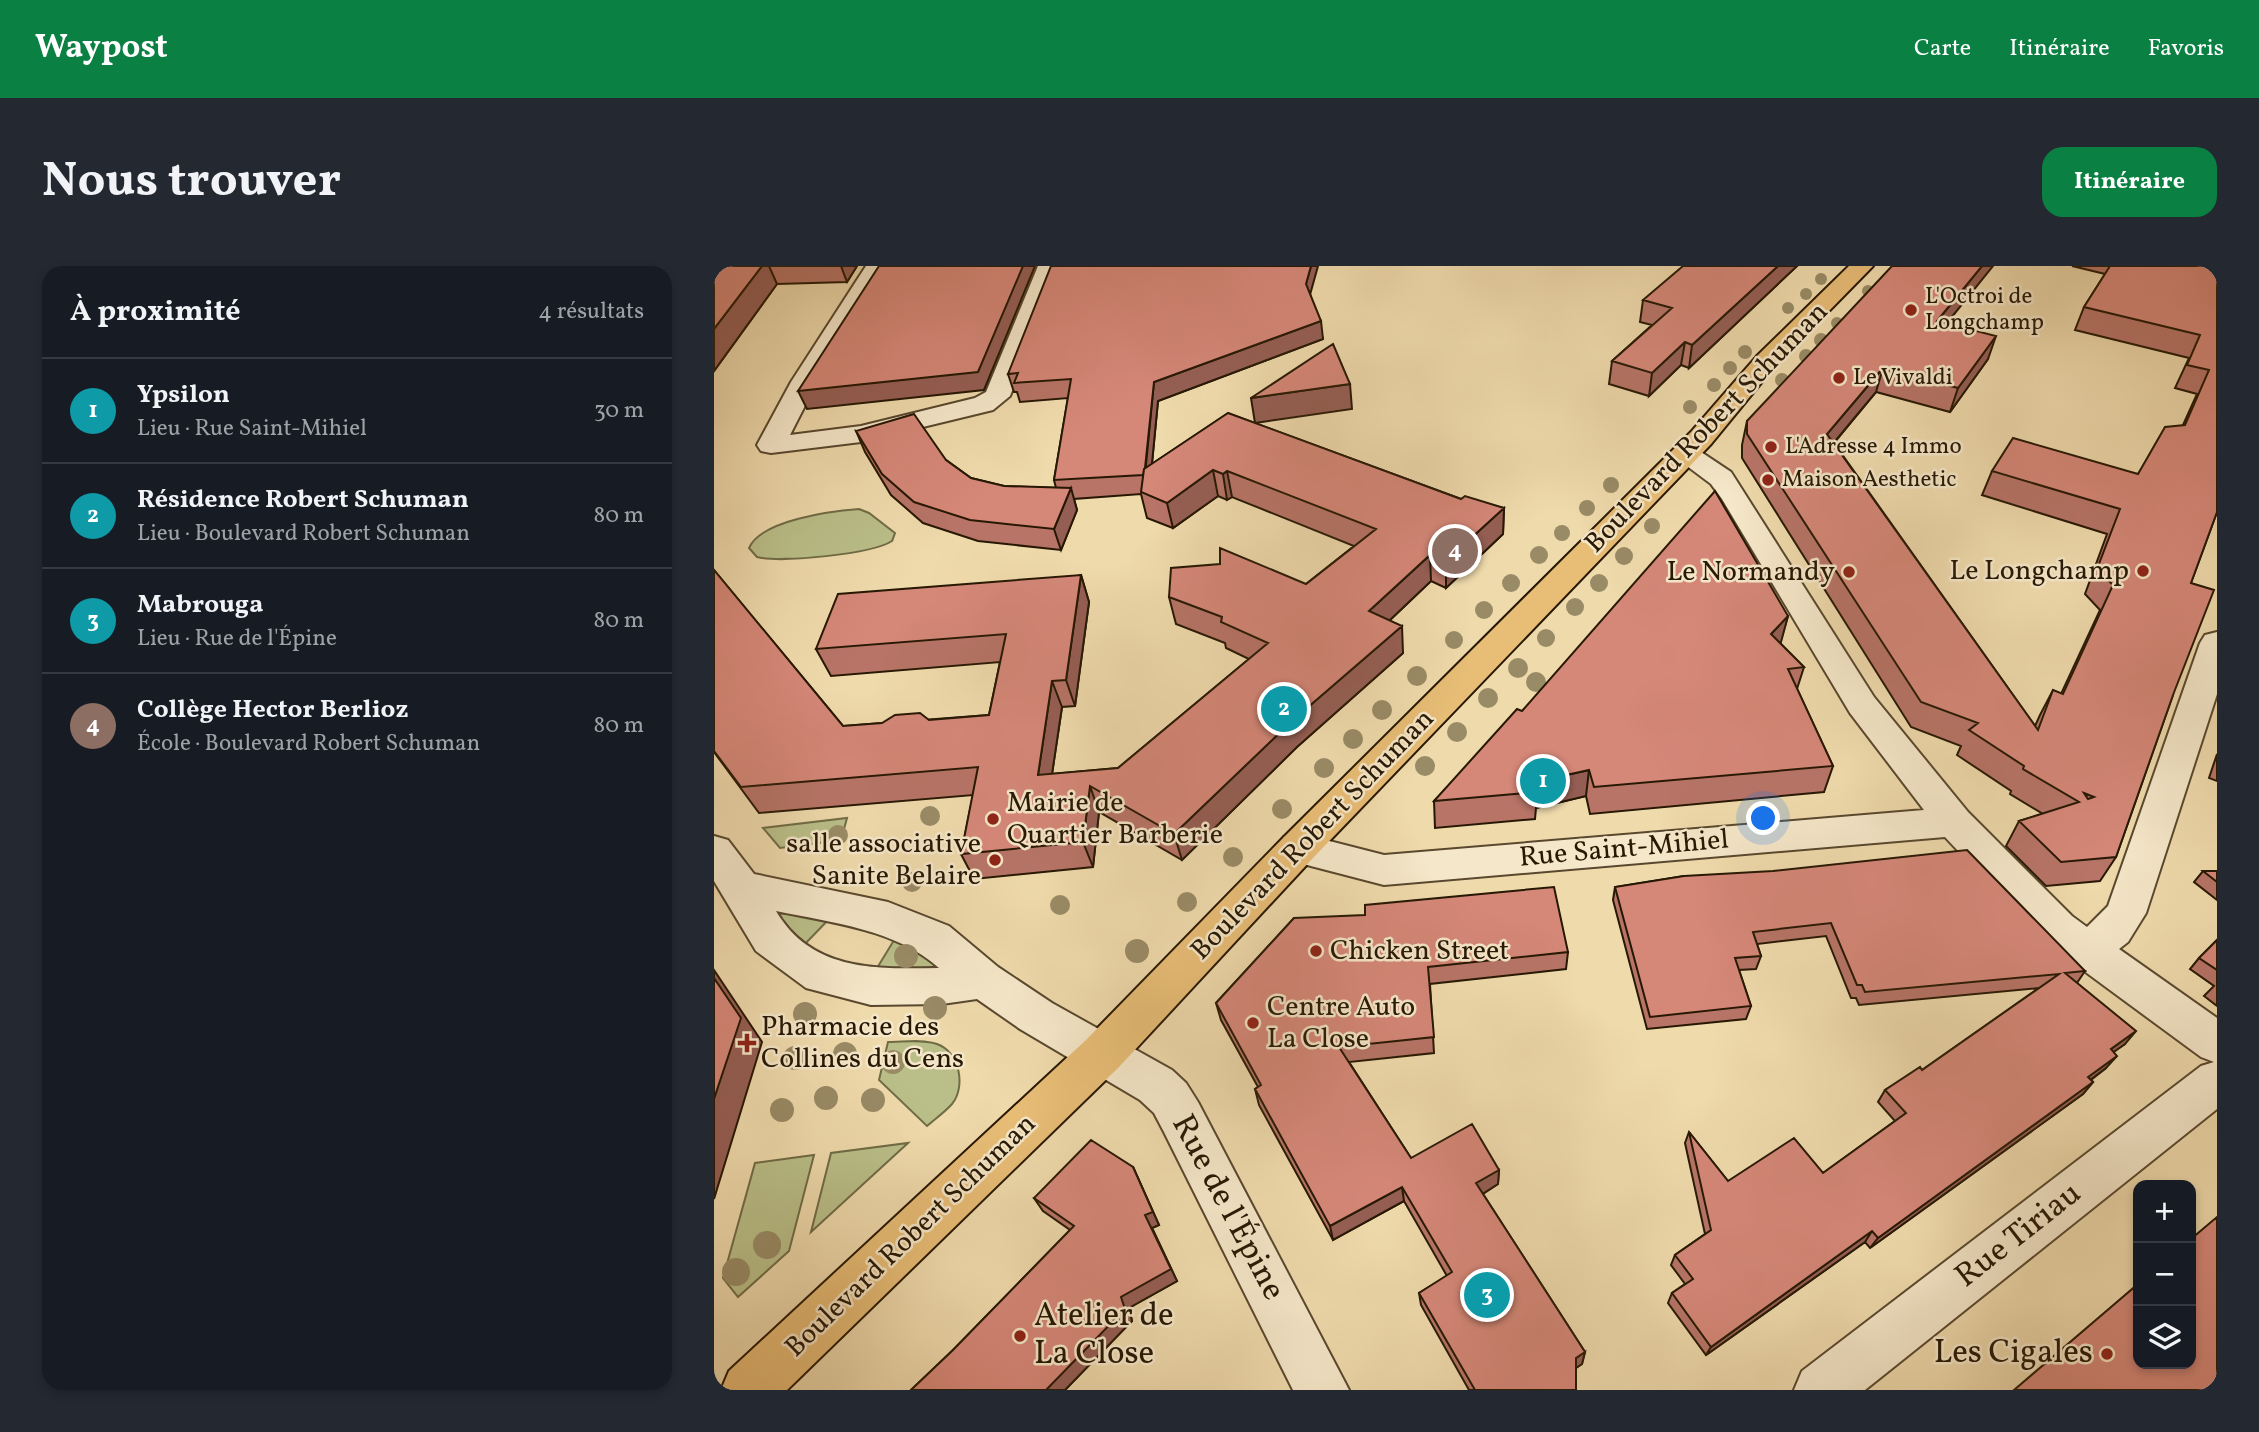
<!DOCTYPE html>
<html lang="fr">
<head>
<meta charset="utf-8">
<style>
	body { margin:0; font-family:Vollkorn,serif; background:#242831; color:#f1f3f6 }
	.controls { position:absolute; right:21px; bottom:21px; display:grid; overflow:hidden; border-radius:14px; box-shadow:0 4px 10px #0003 }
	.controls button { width:63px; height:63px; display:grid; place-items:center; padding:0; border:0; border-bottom:2px solid #363941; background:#171b24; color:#f1f3f6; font:35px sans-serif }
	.you { position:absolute; left:1050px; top:553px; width:24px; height:24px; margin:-18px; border:5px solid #fff; border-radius:50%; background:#1a73e8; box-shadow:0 0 0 10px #1a73e833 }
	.badge { display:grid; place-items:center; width:46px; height:46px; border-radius:50%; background:#0b8043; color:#fff; font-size:23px; font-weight:700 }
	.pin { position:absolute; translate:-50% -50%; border:4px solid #fff; box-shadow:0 2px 7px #0006 }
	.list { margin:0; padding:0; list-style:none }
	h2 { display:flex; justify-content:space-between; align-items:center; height:91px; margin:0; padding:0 28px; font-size:30px }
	h2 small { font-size:23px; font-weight:400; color:#9ea1a6 }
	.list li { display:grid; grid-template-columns:46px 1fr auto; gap:21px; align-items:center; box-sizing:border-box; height:105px; padding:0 28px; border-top:2px solid #363941 }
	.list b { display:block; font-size:26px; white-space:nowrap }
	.list p { margin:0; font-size:23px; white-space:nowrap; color:#9ea1a6 }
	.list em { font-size:23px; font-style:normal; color:#9ea1a6 }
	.icon { flex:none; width:38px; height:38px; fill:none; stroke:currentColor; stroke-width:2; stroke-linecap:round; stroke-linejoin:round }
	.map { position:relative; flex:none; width:1503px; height:1124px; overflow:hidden; border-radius:21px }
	header { display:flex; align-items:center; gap:42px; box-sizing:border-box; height:98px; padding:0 35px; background:#0b8043; color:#fff }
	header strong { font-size:33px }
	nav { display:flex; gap:38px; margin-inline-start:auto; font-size:24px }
	.intro { display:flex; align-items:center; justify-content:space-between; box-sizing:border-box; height:168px; padding:0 42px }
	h1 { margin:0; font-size:49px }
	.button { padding:18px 32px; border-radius:21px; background:#0b8043; color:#fff; font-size:24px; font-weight:700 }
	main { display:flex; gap:42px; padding:0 42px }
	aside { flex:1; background:#171b24; border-radius:21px; box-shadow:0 4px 10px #0003 }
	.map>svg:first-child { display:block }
</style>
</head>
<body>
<header>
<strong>Waypost</strong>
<nav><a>Carte</a><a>Itinéraire</a><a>Favoris</a></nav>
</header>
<div class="intro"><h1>Nous trouver</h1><a class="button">Itinéraire</a></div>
<main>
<aside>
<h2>À proximité<small>4 résultats</small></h2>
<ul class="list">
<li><span class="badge" style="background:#0f9aa8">1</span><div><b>Ypsilon</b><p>Lieu · Rue Saint-Mihiel</p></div><em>30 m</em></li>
<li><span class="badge" style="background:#0f9aa8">2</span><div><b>Résidence Robert Schuman</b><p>Lieu · Boulevard Robert Schuman</p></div><em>80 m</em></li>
<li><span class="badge" style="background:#0f9aa8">3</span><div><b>Mabrouga</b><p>Lieu · Rue de l'Épine</p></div><em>80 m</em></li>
<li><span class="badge" style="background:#8d6e63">4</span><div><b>Collège Hector Berlioz</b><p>École · Boulevard Robert Schuman</p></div><em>80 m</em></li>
</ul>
</aside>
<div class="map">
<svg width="1503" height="1124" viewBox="0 0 1503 1124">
	<rect width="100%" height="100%" fill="#efdaac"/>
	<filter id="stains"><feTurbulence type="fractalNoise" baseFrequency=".00286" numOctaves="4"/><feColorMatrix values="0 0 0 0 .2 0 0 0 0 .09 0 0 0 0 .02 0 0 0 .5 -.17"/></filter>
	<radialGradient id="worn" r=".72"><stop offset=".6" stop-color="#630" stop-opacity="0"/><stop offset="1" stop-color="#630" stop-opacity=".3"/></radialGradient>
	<!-- green -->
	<path fill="#babf89" stroke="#706c46" stroke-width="2" d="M145 243 155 247 181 267 178 275C158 288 67 297 43 291L35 282C47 254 118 245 145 243Z
		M133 552 127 574 66 582 49 562Z
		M58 647 117 651 89 680Z
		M185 666 231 706 160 707Z
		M174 776C190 776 208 773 223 778 246 786 252 821 238 838 231 846 221 853 213 860L165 814Z
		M194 877 97 966 117 887Z
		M100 889 75 985 24 1031 9 1012 41 897Z"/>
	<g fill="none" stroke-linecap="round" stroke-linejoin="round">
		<!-- minor casing -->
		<g stroke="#59482e" stroke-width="4">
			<path id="minor" d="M152 0H174L103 116 76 169 147 160 261 132 272 126 324 0H346L296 130 279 144 147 176 57 187 47 185 43 179 77 116Z
				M971 180 981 182 1017 206 1160 431 1254 546 1358 650 1373 661 1394 640 1486 377 1491 369 1503 366V428L1432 647 1414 676 1405 683 1503 752V843L1151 1124H1080L1088 1105 1487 800 1500 796 1487 791 1328 674 1231 571 670 619 570 593 564 582 570 571 584 567 670 589 1210 544 1136 447 1008 233 997 218 957 188 961 182Z
				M0 570 14 574 40 608 174 636 235 660 284 701 338 737 458 804 472 817 484 836 635 1124H579L450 866 440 847 426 834 306 763 263 733 228 738 157 739 92 722 42 685 0 615ZM62 645C119 657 181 663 225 702 163 703 98 706 62 645Z"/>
		</g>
		<!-- primary casing -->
		<g stroke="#271804" stroke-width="4">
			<path id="primary" d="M1135 0H1159L1061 100 997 178 598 593 404 802 73 1124H7L15 1105 372 774 570 571 977 166 1043 90Z"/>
		</g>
		<!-- minor -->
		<use href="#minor" fill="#f5e7c9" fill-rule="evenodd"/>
		<!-- primary -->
		<use href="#primary" fill="#e8bd76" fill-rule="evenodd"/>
	</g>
	<!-- trees -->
	<g fill="#998b66">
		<circle cx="1107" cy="13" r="6"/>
		<circle cx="1154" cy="25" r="6"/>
		<circle cx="1092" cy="28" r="6"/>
		<circle cx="1074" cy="42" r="6"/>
		<circle cx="1123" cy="57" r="6"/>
		<circle cx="1107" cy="74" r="7"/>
		<circle cx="1031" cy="86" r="7"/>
		<circle cx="1092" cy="90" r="7"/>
		<circle cx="1016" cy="102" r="7"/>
		<circle cx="1068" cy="114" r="7"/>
		<circle cx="1000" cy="119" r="7"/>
		<circle cx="976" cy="141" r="7"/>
		<circle cx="897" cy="219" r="8"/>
		<circle cx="873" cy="242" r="8"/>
		<circle cx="938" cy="260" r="8"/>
		<circle cx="848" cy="267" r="8"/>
		<circle cx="825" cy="289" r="9"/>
		<circle cx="910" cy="290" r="9"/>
		<circle cx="797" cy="317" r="9"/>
		<circle cx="885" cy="317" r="9"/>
		<circle cx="861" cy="341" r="9"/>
		<circle cx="770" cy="344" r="9"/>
		<circle cx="832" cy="372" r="9"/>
		<circle cx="740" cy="374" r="9"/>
		<circle cx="804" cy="402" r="10"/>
		<circle cx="703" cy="410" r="10"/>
		<circle cx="822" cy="416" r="10"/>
		<circle cx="774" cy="432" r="10"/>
		<circle cx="668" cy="444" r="10"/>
		<circle cx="743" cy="466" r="10"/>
		<circle cx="639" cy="473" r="10"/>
		<circle cx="711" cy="500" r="10"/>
		<circle cx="610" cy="502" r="10"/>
		<circle cx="568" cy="543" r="10"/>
		<circle cx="216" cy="550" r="10"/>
		<circle cx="124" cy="569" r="10"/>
		<circle cx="519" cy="591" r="10"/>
		<circle cx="198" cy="616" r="10"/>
		<circle cx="473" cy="636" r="10"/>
		<circle cx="346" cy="639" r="10"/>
		<circle cx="423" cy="685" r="12"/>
		<circle cx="192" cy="690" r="12"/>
		<circle cx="221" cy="742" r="12"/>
		<circle cx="91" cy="748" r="12"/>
		<circle cx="131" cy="788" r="12"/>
		<circle cx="81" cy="792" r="12"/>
		<circle cx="179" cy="796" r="12"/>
		<circle cx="112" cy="832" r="12"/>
		<circle cx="159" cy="834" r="12"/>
		<circle cx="68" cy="844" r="12"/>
		<circle cx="53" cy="979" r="14"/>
		<circle cx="22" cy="1006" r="14"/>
	</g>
	<!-- wall -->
	<path fill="#b77467" stroke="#271804" stroke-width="2" d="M4 0H143L133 16 63 18 0 105V5Z
		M1083 0 975 102 967 99 935 130 895 118 898 95 938 59 926 56 929 34Z
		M1358 0H1503V246L1477 317 1459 429 1402 591 1386 615 1332 620 1292 580 1305 555 1329 548 1296 528 1297 525 1243 489 1247 480 1197 461 1028 192V179L1033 155 1232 57 1274 93 1236 146 1162 126 1120 177 1321 460 1326 449 1339 424 1347 428 1386 344 1371 328 1393 268 1268 229 1278 205 1424 208 1469 159 1483 128 1461 122 1475 92 1361 64 1370 41 1391 8Z
		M596 28 609 73 444 135 438 198 514 147 747 233 790 242 789 268 732 322 717 315 675 355 689 387 583 481 468 594 385 546 379 601 260 613 247 588 259 529 45 547 0 486V304L129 460 275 449 286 396 117 410 102 383 367 309 375 336 361 440 348 441 338 508 404 502 535 393 512 382 511 377 462 358 455 331 592 318 640 280 518 231 513 234 504 230 459 262 433 252 427 228 360 233 363 244 347 284 264 275 209 257 177 229 151 186 142 165 232 194 257 212 290 220 342 222 340 214 354 132 306 136 303 126H300L294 108Z
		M1074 350 1066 377 1090 401 1083 423 1119 500 1110 526 876 548 872 530 822 542 821 553 721 562 720 535 808 445Z
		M1503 488V515L1495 512Z
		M1489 605H1503V634L1480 616Z
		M970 610 1371 705 1363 717 1411 778 1399 786 1392 802 1377 814 1379 816 1369 828 1156 982 1151 976 992 1089 954 1037 958 1027 971 1018 957 999 961 989 991 968 971 877 975 866 1014 915 1109 907 1181 855 1164 836 1171 824 1208 804 1325 722 1145 739 1142 732H1137L1112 670 1043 678 1047 690 1042 703 1025 704 1037 740 1032 753 933 763 899 634 901 621Z
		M580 652 854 686 852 703 716 718 720 787 635 796 697 892 785 904 784 918 769 928 871 1086 868 1098 862 1102V1124H755L707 1039 705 1027 733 1010 690 935 619 974 545 839 541 823 544 821 507 754 502 737Z
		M1503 674V740L1490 730 1500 720 1476 703 1485 692Z
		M419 901 445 959 438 962 463 1015 415 1042 418 1055 351 1124H197L239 1084 356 964 329 945 320 932Z"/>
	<!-- shaded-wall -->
	<path fill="#955e54" stroke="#271804" stroke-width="2" d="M48 0H55L63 18 0 105V63Z
		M127 0H143L133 16Z
		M309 0H321L270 124 93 143 84 125Z
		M597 0H604L594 36 592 18Z
		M1064 0H1083L975 102 978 79Z
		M1268 0H1279L1216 78 1223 55Z
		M607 55 609 73 444 135 435 228 431 209 440 116Z
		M1282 70 1274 93 1236 146 1244 122Z
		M971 76 967 99 935 130 938 107Z
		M1169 102 1162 126 1107 192 1113 168Z
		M636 118 638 143 541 157 537 132Z
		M499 204 504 230 459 262 453 237Z
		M513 205 518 231 513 234 509 208Z
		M357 222 363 244 347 284 340 263Z
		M790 242 789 268 732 322V295Z
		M716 289 717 315 657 372 655 345Z
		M367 309 375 336 361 440 352 414Z
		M1074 350 1067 376 1050 395 1057 368Z
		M688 360 689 387 583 481 468 594 460 568 578 455Z
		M338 415 348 441 334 535 324 509Z
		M875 504 872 530 822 542 823 526 821 516Z
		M376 520 385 546 379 601 369 576Z
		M0 704 48 776 0 933Z
		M1422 765 1411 778 1387 795 1397 783Z
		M1403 790 1392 802 1364 823 1374 811Z
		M1379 816 1369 828 1156 982 1164 972Z
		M419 901 445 959 438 962 463 1015 415 1042 418 1055 351 1124H332L407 1031 431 949Z
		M785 904 784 918 762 932V917Z
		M688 921 690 935 619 974 616 960Z
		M1158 965 1151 976 992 1089 997 1081Z
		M871 1086 868 1098 859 1104 862 1092Z"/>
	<!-- building -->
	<path fill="#d58778" stroke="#271804" stroke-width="2" fill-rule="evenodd" d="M4 0H48L0 63V5Z
		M165 0H309L264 106 84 125Z
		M337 0H597L592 18 607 55 440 116 431 202 430 203 429 209 340 214 357 113 300 117 304 107 294 108Z
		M969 0H1064L978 79 971 76 938 107 898 95 958 42 929 34Z
		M1178 0H1268L1223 55 1282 70 1244 122 1169 102 1113 168 1324 464 1339 424 1349 428 1399 319 1383 303 1406 243 1278 205 1299 172 1424 208 1451 161 1471 159 1495 104 1473 99 1486 69 1370 41 1396 0H1503V246L1477 317 1500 324 1459 429 1402 591 1347 596 1305 555 1365 536 1309 503 1310 500 1255 464 1264 457 1207 436 1033 168V155ZM1370 527 1380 531 1374 533Z
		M619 78 636 118 537 132Z
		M514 147 747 233 751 230 790 242 732 295 716 289 655 345 688 360 578 455 460 568 376 520 369 576 247 588 264 501 27 521 0 485V304L129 460 168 457 181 449 206 447 215 454 275 449 292 368 102 383 124 328 367 309 352 414 338 415 324 509 404 502 554 377 507 356 508 351 455 331 457 302 506 298V282L592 318 662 263 513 205 509 208 499 204 453 237 427 226 430 203Z
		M200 148 232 194 257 212 290 220 357 222 340 263 256 254 200 236 168 208 142 165Z
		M1001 225 1074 350 1057 368 1090 401 1074 403 1119 500 880 521 875 504 821 516 823 526 720 535 803 443 808 445Z
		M1253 584 1371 705 1351 707 1422 765 1397 783 1403 790 1374 811 1379 816 1164 972 1158 965 997 1081 958 1027 979 1013 961 989 997 964 975 866 1014 915 1080 872 1109 907 1192 847 1171 824 1206 801 1208 804 1345 708 1151 726 1148 719H1143L1117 657 1039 666 1047 690 1021 692 1037 740 936 751 901 621 970 610 1059 605Z
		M1489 605H1503V616Z
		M840 621 854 686 714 701 720 771 625 781 697 892 758 858 785 904 762 917 871 1086 862 1092V1124H761L705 1027 738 1006 688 921 616 960 541 823 547 819 502 737 580 652 651 649V639Z
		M1503 674V704L1485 692Z
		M0 712 27 752 0 833Z
		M377 874 419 901 439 946 431 949 457 1003 407 1031 411 1043 332 1124H197L239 1084 360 960 320 932Z
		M1503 951V1124H1300L1424 1018V1098H1477V973Z"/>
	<!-- markers -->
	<g fill="#8f2418" stroke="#f5e7c9" stroke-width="2.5">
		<circle cx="1197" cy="44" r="7"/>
		<circle cx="1125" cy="112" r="7"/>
		<circle cx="1057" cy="181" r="7"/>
		<circle cx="1054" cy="214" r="7"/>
		<circle cx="1429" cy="305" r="7"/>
		<circle cx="1135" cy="306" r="7"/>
		<circle cx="279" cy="553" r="7"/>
		<circle cx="281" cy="594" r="7"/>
		<circle cx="602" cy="685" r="7"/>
		<circle cx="539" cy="757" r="7"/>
		<path d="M29.5 766.5h7v7h7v7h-7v7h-7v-7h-7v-7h7z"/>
		<circle cx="306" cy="1070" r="7"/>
		<circle cx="1393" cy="1088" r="7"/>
	</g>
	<g text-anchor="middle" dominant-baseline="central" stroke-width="5" stroke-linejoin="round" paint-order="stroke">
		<!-- far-poi labels -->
		<g font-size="23" fill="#271804" stroke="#f5e7c9" text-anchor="start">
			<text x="1211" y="31">L'Octroi de<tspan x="1211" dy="26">Longchamp</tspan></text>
			<text x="1139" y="112">Le Vivaldi</text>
			<text x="1071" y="181">L'Adresse 4 Immo</text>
			<text x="1068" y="214">Maison Aesthetic</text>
		</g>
		<!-- street labels -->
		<g font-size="28" fill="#271804" stroke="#f5e7c9">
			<text transform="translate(993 162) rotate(-46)">Boulevard Robert Schuman</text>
			<text transform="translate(599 569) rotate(-46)">Boulevard Robert Schuman</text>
			<text transform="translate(910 583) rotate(-5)">Rue Saint-Mihiel</text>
			<text transform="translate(197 970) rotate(-44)">Boulevard Robert Schuman</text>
		</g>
		<!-- poi labels -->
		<g font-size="28" fill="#271804" stroke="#f5e7c9" text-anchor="start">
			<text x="1415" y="305" text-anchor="end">Le Longchamp</text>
			<text x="1121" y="306" text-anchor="end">Le Normandy</text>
			<text x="293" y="537">Mairie de<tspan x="293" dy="32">Quartier Barberie</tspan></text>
			<text x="267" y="578" text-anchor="end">salle associative<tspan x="267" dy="32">Sanite Belaire</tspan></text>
			<text x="616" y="685">Chicken Street</text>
			<text x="553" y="741">Centre Auto<tspan x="553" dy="32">La Close</tspan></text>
			<text x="47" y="761">Pharmacie des<tspan x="47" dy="32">Collines du Cens</tspan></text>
		</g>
		<!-- near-street labels -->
		<g font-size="33" fill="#271804" stroke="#f5e7c9">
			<text transform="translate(513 942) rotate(62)">Rue de l'Épine</text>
			<text transform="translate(1305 970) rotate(-38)">Rue Tiriau</text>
		</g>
		<!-- near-poi labels -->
		<g font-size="33" fill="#271804" stroke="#f5e7c9" text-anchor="start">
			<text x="320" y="1051">Atelier de<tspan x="320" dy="38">La Close</tspan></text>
			<text x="1379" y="1088" text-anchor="end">Les Cigales</text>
		</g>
	</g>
	<rect width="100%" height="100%" filter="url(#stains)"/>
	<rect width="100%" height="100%" fill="url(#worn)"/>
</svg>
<div class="controls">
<button>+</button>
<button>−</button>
<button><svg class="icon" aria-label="layers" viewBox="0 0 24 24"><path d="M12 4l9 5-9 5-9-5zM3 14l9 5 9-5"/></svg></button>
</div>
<div class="you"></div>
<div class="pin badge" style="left:829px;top:515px;background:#0f9aa8">1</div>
<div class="pin badge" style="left:570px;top:443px;background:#0f9aa8">2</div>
<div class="pin badge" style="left:773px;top:1029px;background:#0f9aa8">3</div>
<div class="pin badge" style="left:741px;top:285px;background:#8d6e63">4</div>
</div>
</main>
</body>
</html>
